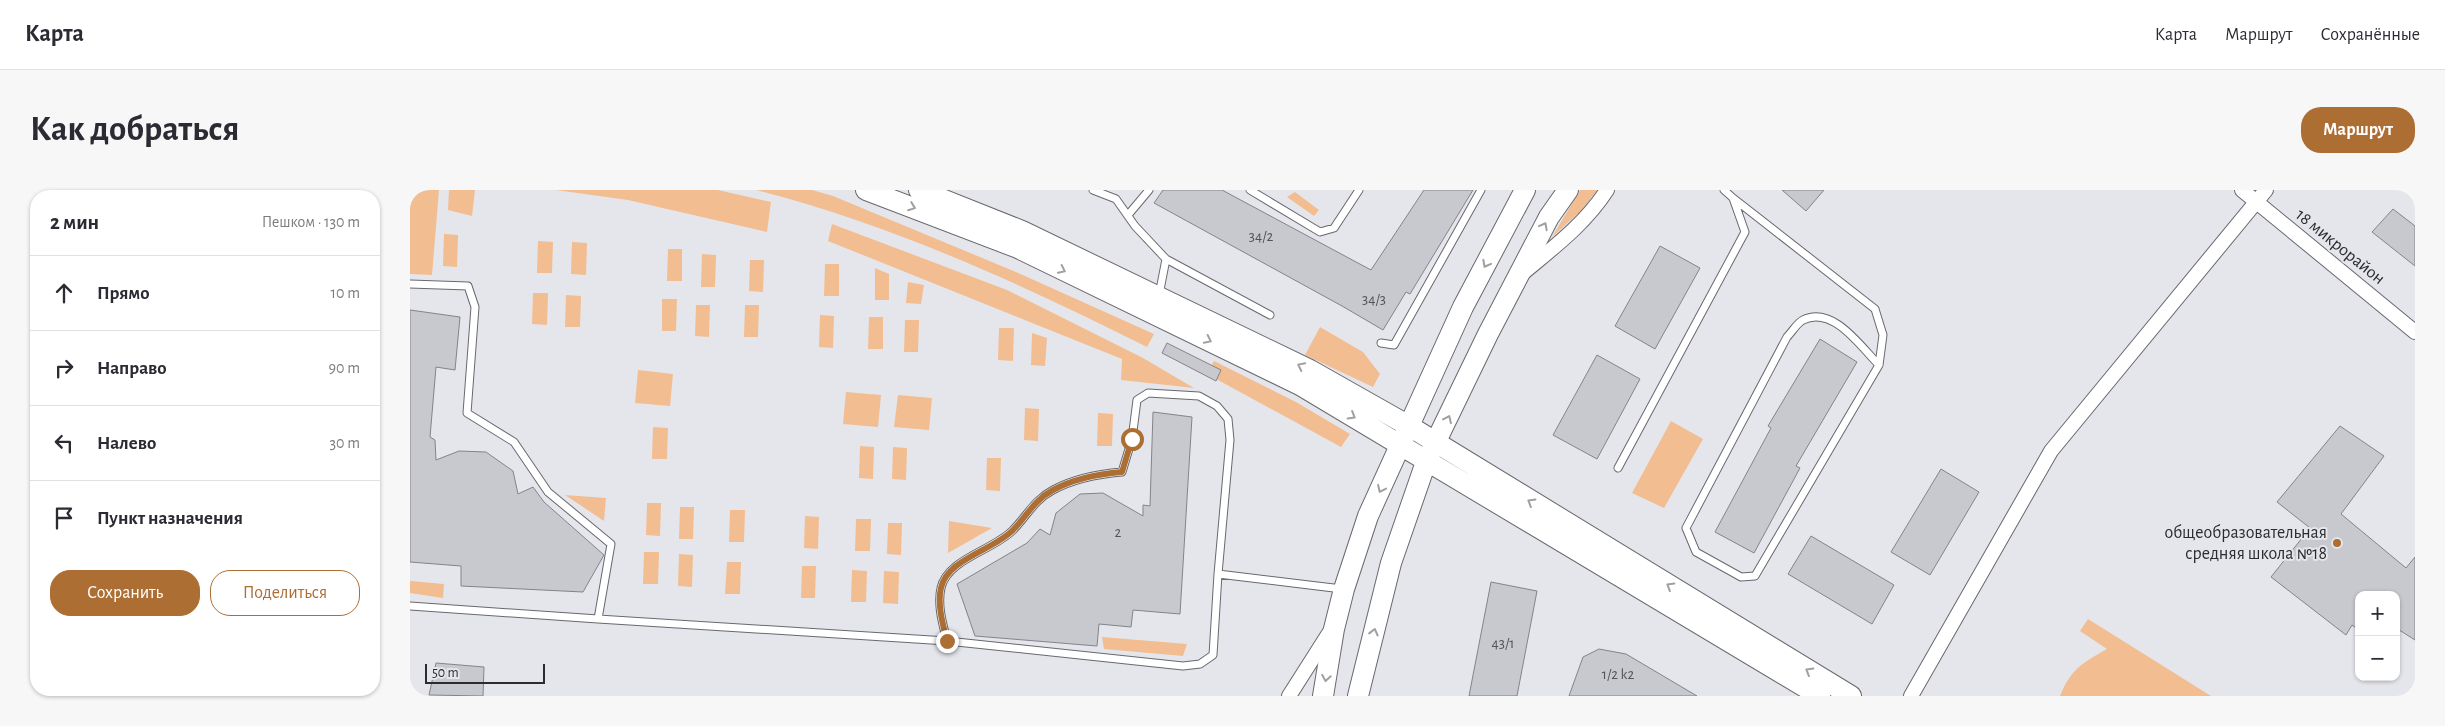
<!DOCTYPE html>
<html lang="ru">
<head>
<meta charset="utf-8">
<style>
	body { margin:0; font-family:"Alegreya Sans",sans-serif; background:#f7f7f7; color:#2b2b33 }
	.controls { position:absolute; right:15px; bottom:15px; display:grid; overflow:hidden; border-radius:10px; box-shadow:0 1px 4px #0004 }
	.controls button { width:45px; height:45px; display:grid; place-items:center; padding:0; border:0; border-bottom:1px solid #e1e1e2; background:#fff; color:#2b2b33; font:25px sans-serif }
	.scale { position:absolute; left:15px; bottom:12px; width:120px; box-sizing:border-box; padding-left:5px; border:2px solid #2c2c2e; border-top:0; font-size:14px; line-height:18px; white-space:nowrap; color:#2c2c2e; -webkit-text-stroke:4px #e5e6ec; paint-order:stroke }
	.stop { position:absolute; width:15px; height:15px; margin:-11px; border:4px solid #ad6e34; border-radius:50%; background:#fff }
	.stop.end { background:#ad6e34; border-color:#fff; box-shadow:0 1px 5px #0008 }
	.list { margin:0; padding:0; list-style:none }
	h2 { display:flex; justify-content:space-between; align-items:center; height:65px; margin:0; padding:0 20px; font-size:21px }
	h2 small { font-size:16px; font-weight:400; color:#7c7c81 }
	.list li { display:grid; grid-template-columns:32px 1fr auto; gap:15px; align-items:center; box-sizing:border-box; height:75px; padding:0 20px; border-top:1px solid #e1e1e2 }
	.list b { display:block; font-size:19px; white-space:nowrap }
	.list em { font-size:16px; font-style:normal; color:#7c7c81 }
	.actions { display:flex; gap:10px; padding:15px 20px }
	.actions a { flex:1; padding:11px 0; border:1px solid #ad6e34; border-radius:20px; text-align:center; font-size:18px; color:#ad6e34 }
	.actions .main { background:#ad6e34; color:#fff }
	.icon { flex:none; width:28px; height:28px; fill:none; stroke:currentColor; stroke-width:2; stroke-linecap:round; stroke-linejoin:round }
	.map { position:relative; flex:none; width:2005px; height:506px; overflow:hidden; border-radius:20px }
	header { display:flex; align-items:center; gap:30px; box-sizing:border-box; height:70px; padding:0 25px; background:#fff; border-bottom:1px solid #e1e1e2 }
	header strong { font-size:24px }
	nav { display:flex; gap:28px; margin-inline-start:auto; font-size:18px }
	.intro { display:flex; align-items:center; justify-content:space-between; box-sizing:border-box; height:120px; padding:0 30px }
	h1 { margin:0; font-size:35px }
	.button { padding:12px 22px; border-radius:20px; background:#ad6e34; color:#fff; font-size:18px; font-weight:700 }
	main { display:flex; gap:30px; padding:0 30px }
	aside { flex:1; background:#fff; border-radius:20px; box-shadow:0 1px 4px #0004 }
	.map>svg:first-child { display:block }
</style>
</head>
<body>
<header>
<strong>Карта</strong>
<nav><a>Карта</a><a>Маршрут</a><a>Сохранённые</a></nav>
</header>
<div class="intro"><h1>Как добраться</h1><a class="button">Маршрут</a></div>
<main>
<aside>
<h2>2 мин<small>Пешком · 130 m</small></h2>
<ul class="list">
<li><svg class="icon" aria-label="ahead" viewBox="0 0 24 24"><path d="M12 20V5M6 11l6-6 6 6"/></svg><div><b>Прямо</b></div><em>10 m</em></li>
<li><svg class="icon" aria-label="right" viewBox="0 0 24 24"><path d="M7 20v-9h11M14 6l5 5-5 5"/></svg><div><b>Направо</b></div><em>90 m</em></li>
<li><svg class="icon" aria-label="left" viewBox="0 0 24 24"><path d="M17 20v-9H6M10 6l-5 5 5 5"/></svg><div><b>Налево</b></div><em>30 m</em></li>
<li><svg class="icon" aria-label="arrive" viewBox="0 0 24 24"><path d="M6 21V4h12l-3 4 3 4H6"/></svg><div><b>Пункт назначения</b></div></li>
</ul>
<div class="actions"><a class="main">Сохранить</a><a>Поделиться</a></div>
</aside>
<div class="map">
<svg width="2005" height="506" viewBox="0 0 2005 506">
	<rect width="100%" height="100%" fill="#e5e6ec"/>
	<!-- green -->
	<path fill="#f2bd91" d="M0 0H29L22 85 0 84Z
		M39 0H65L62 26 38 20Z
		M146 0H308L361 12 357 42 218 10Z
		M346 0H402L423 6 606 82 744 144 737 157C612 94 482 35 346 0Z
		M1170 0H1187L1172 20 1142 47Z
		M885 2 909 20 904 26 877 7Z
		M422 34 597 100 733 168 784 198 711 190 712 169 418 51Z
		M34 44 48 45 47 77 33 76Z
		M128 51 143 52 142 83H127Z
		M162 52 177 53 176 85 161 84Z
		M258 59H272V91H257Z
		M292 64 306 65 305 97H291Z
		M340 70H354L353 102 339 101Z
		M415 74H429V106H414Z
		M465 78 479 84V110H465Z
		M498 92 514 95 511 114 496 113Z
		M123 103H138L137 135 122 134Z
		M156 105 171 106 170 137H155Z
		M252 109H267L266 141H252Z
		M286 115H300L299 147 285 146Z
		M335 115H349L348 147H334Z
		M410 125 424 126 423 158 409 157Z
		M459 127H473V159H458Z
		M495 130H509L508 162H494Z
		M910 137 953 162 970 184 963 197 895 165Z
		M589 138H604L603 171 588 170Z
		M622 143 637 148 635 176 621 175Z
		M804 171 886 212 940 244 931 257 797 184Z
		M228 180 263 184 260 216 225 213Z
		M436 202 471 205 468 237 433 234Z
		M488 205 522 208 519 240 484 237Z
		M615 218 629 219 628 251 614 250Z
		M688 223 703 224 702 256H687Z
		M1261 231 1293 249 1254 318 1222 303Z
		M243 237 258 238 257 269H242Z
		M450 256 464 257 463 289 449 288Z
		M483 257 497 258 496 290 482 289Z
		M577 268H591L590 301 576 300Z
		M155 305 196 308 194 331Z
		M237 313H251L250 346 236 345Z
		M270 317H284L283 349H269Z
		M320 320H335L334 352H319Z
		M395 326 409 327 408 359 394 358Z
		M446 329H461L460 361H445Z
		M539 331 582 338 538 363Z
		M478 333H492L491 365 477 364Z
		M234 362H249L248 394H233Z
		M269 364 283 365 282 397 268 396Z
		M317 372H331L330 404H315Z
		M392 376H406L405 408H391Z
		M442 380 457 381 456 412H441Z
		M474 381 489 382 488 414 473 413Z
		M0 391 34 394 33 408 0 403Z
		M1678 429 1801 506H1650C1661 479 1672 473 1697 459L1670 441Z
		M692 447 777 454 773 466 694 459Z"/>
	<!-- building -->
	<path fill="#c8c8cf" stroke="#838389" d="M753 0H812L961 80 1014 0H1063L1000 104 996 102 973 140 932 116 744 13Z
		M1372 0H1414L1396 21Z
		M1983 19 2005 36V76L1962 42Z
		M1250 56 1290 78 1245 159 1205 136Z
		M0 120 50 127 45 180 26 177 20 247 25 250 26 270 49 261 76 262 103 281 108 304 123 297 134 312 194 365 173 402 51 396V376L0 372Z
		M1410 149 1447 172 1386 276 1390 278 1344 363 1305 342 1361 238 1358 236Z
		M757 153 811 180 806 191 752 163Z
		M1187 165 1230 189 1187 269 1143 245Z
		M743 222 782 227 770 424 723 420 721 437 689 434 687 456 565 446 547 394 617 353 630 339 640 345 646 323 670 304 693 303 733 326V315L740 316Z
		M1930 236 1974 266 1931 324 1996 378 2005 367V450L1986 438V405H1949V440L1942 435 1936 445 1861 387 1900 338 1867 312Z
		M1531 279 1569 302 1520 385 1481 362Z
		M1401 346 1484 395 1462 434 1378 384Z
		M1081 392 1127 401 1107 506H1059Z
		M1189 459 1216 464 1287 506H1159L1173 467Z
		M26 473 74 477 73 506 19 505Z"/>
	<g fill="none" stroke-linecap="round" stroke-linejoin="round">
		<!-- lane casing -->
		<g stroke="#68686e" stroke-width="9">
			<path id="lane" d="M683 0 706 9 725 36 756 69 749 105
				M840 0 910 42 924 38 949 0
				M1323 8 1465 119 1473 145 1469 175 1345 386 1331 387 1286 362 1276 338 1377 147C1382 142 1387 133 1393 130 1423 115 1451 157 1469 175
				M718 25 739 0
				M756 69 860 125
				M0 94 58 96 65 117 57 223 104 252 138 302 201 354 188 429 0 416
				M971 153 984 155 1071 0
				M1208 278 1335 42 1323 8 1314 0
				M188 429 537 451 773 476 790 474 803 465 808 384
				M537 451C533 435 527 415 531 398 537 369 584 360 603 340 617 326 624 310 643 300 665 288 688 284 712 282L722 249 727 210 738 203 789 206 807 216 818 229 820 250 808 384 932 399"/>
		</g>
		<!-- street casing -->
		<g stroke="#68686e" stroke-width="16">
			<path id="street" d="M1832 0 2005 142
				M1113 83C1144 57 1175 34 1197 0
				M879 506 921 440
				M1501 506 1641 261 1856 0"/>
		</g>
		<!-- secondary casing -->
		<g stroke="#68686e" stroke-width="22">
			<path id="secondary" d="M456 0 608 58 890 195 1410 506
				M509 0 612 41 900 180 999 236 1441 506
				M913 506 924 439 934 399 958 326 1053 117 1115 0
				M948 506 981 373 1016 272 1078 144 1139 27 1158 0"/>
		</g>
		<!-- lane -->
		<use href="#lane" stroke="#fff" stroke-width="7"/>
		<!-- street -->
		<use href="#street" stroke="#fff" stroke-width="14"/>
		<!-- secondary -->
		<use href="#secondary" stroke="#fff" stroke-width="20"/>
	</g>
	<!-- one-way arrows -->
	<defs><path id="oneway-chevron" d="M-2-3.5L2.5 0L-2 3.5" fill="none" stroke-width="1.6" stroke-linecap="round" stroke-linejoin="round" transform="scale(1.25)"/></defs>
	<g stroke="#a0a0a1">
		<use href="#oneway-chevron" transform="translate(502 17) rotate(21)"/>
		<use href="#oneway-chevron" transform="translate(1134 36) rotate(-62)"/>
		<use href="#oneway-chevron" transform="translate(1076 74) rotate(118)"/>
		<use href="#oneway-chevron" transform="translate(652 80) rotate(26)"/>
		<use href="#oneway-chevron" transform="translate(798 150) rotate(26)"/>
		<use href="#oneway-chevron" transform="translate(891 176) rotate(-154)"/>
		<use href="#oneway-chevron" transform="translate(942 226) rotate(31)"/>
		<use href="#oneway-chevron" transform="translate(1038 229) rotate(-65)"/>
		<use href="#oneway-chevron" transform="translate(971 299) rotate(115)"/>
		<use href="#oneway-chevron" transform="translate(1121 312) rotate(-149)"/>
		<use href="#oneway-chevron" transform="translate(1260 396) rotate(-149)"/>
		<use href="#oneway-chevron" transform="translate(964 442) rotate(-76)"/>
		<use href="#oneway-chevron" transform="translate(1399 481) rotate(-149)"/>
		<use href="#oneway-chevron" transform="translate(916 488) rotate(99)"/>
	</g>
	<g fill="none" stroke-linecap="round" stroke-linejoin="round">
		<!-- route -->
		<path stroke="#ad6e34" stroke-width="6" d="M537 451C533 435 527 414 531 398 537 369 584 360 603 340 617 326 624 310 643 300 665 288 688 284 712 282L722 249"/>
	</g>
	<!-- markers -->
	<circle fill="#ad6e34" stroke="#e5e6ec" stroke-width="2" cx="1927" cy="353" r="5"/>
	<g text-anchor="middle" dominant-baseline="central" stroke-width="4" stroke-linejoin="round" paint-order="stroke">
		<!-- number labels -->
		<g font-size="15" fill="#535356">
			<text x="851" y="46">34/2</text>
			<text x="964" y="109">34/3</text>
			<text x="708" y="342">2</text>
			<text x="1093" y="453">43/1</text>
			<text x="1208" y="484">1/2 k2</text>
		</g>
		<!-- street labels -->
		<g font-size="18" fill="#2c2c2e" stroke="#e5e6ec">
			<text transform="translate(1930 57) rotate(39)">18 микрорайон</text>
		</g>
		<!-- poi labels -->
		<g font-size="18" fill="#2c2c2e" stroke="#e5e6ec" text-anchor="end">
			<text x="1917" y="343">общеобразовательная<tspan x="1917" dy="21">средняя школа №18</tspan></text>
		</g>
	</g>
</svg>
<div class="controls">
<button>+</button>
<button>−</button>
</div>
<div class="scale">50 m</div>
<div class="stop" style="left:722px;top:249px"></div>
<div class="stop end" style="left:537px;top:451px"></div>
</div>
</main>
</body>
</html>
